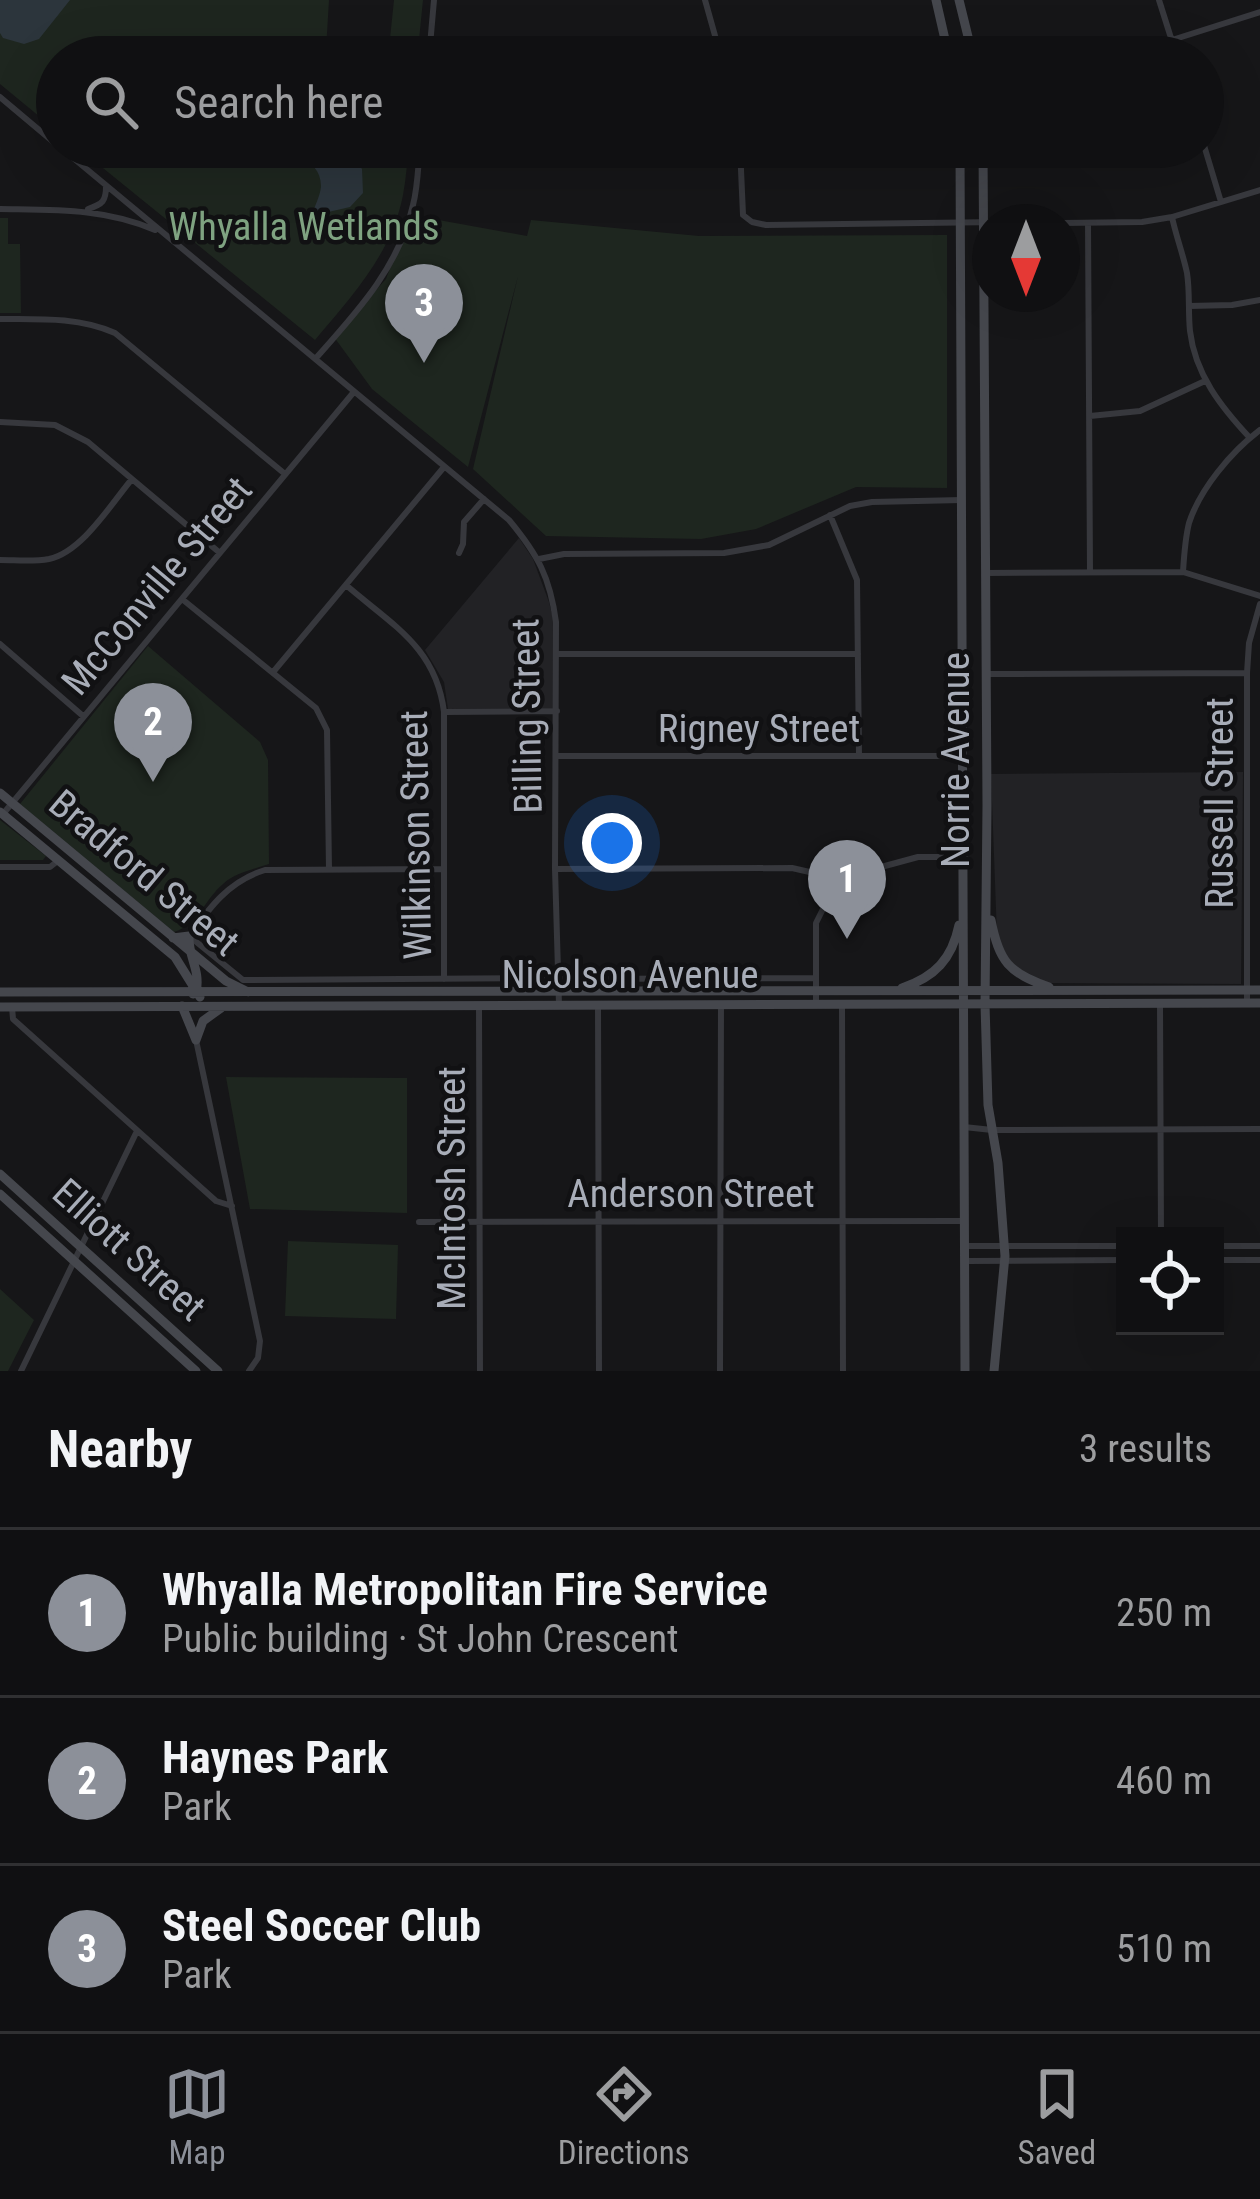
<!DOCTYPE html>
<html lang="en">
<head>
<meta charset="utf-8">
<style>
	body { margin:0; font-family:"Roboto Condensed",sans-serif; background:#19191b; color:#f1f3f6 }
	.controls { position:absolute; right:36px; bottom:36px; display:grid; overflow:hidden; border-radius:0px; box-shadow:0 12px 48px #0002 }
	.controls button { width:108px; height:108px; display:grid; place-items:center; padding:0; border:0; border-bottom:3px solid #303032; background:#101012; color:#f1f3f6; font:60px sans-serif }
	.compass { position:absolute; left:972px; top:204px; width:108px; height:108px; border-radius:50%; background:#101012; box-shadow:0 12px 48px #0002; rotate:180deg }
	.you { position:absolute; left:612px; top:843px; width:42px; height:42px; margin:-30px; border:9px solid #fff; border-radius:50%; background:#1a73e8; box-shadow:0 0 0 18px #1a73e833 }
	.badge { display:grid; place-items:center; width:78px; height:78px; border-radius:50%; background:#8c9099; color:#fff; font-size:39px; font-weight:700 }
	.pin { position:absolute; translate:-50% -99px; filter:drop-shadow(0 3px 6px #0008) }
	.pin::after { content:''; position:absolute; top:63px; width:42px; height:36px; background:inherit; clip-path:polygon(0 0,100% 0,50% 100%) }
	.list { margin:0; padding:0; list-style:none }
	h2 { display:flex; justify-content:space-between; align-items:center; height:156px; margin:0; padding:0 48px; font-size:51px }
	h2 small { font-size:39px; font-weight:400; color:#9c9d9f }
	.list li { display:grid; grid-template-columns:78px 1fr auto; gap:36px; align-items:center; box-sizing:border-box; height:168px; padding:0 48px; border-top:3px solid #303032 }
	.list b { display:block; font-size:45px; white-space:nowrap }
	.list p { margin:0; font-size:39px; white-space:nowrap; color:#9c9d9f }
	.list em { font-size:39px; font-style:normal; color:#9c9d9f }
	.icon { flex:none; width:66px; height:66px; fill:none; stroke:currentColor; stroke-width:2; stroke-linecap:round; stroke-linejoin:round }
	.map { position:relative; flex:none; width:1260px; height:1371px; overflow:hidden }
	.search { position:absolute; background:#101012; box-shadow:0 12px 48px #0002; left:36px; right:36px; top:36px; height:132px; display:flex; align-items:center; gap:30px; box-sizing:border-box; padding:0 42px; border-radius:66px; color:#9c9d9f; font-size:45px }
	.sheet { height:660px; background:#101012 }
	nav { display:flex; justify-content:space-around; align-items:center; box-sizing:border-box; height:168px; border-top:3px solid #303032; background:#101012; font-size:33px; color:#9c9d9f }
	nav a { display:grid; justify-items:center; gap:6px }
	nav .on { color:#8c9099 }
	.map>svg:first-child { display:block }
</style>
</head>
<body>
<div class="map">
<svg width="1260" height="1371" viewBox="0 0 1260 1371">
	<rect width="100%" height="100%" fill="#161618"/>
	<!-- built -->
	<path fill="#222225" d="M519 538 533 559 549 602 554 622 556 708 448 709 444 682 425 650Z
		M1243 772 1241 984 1047 983 1018 968 1007 957 997 936 991 774Z"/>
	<!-- green -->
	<path fill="#1e261f" d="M0 0H329L326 50 408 57H57V131L0 84Z
		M394 0H423L418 50 389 48Z
		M77 147H409C407 163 406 179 403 195 392 253 352 296 315 340Z
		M411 215 527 236 531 220 699 236 947 235V488L856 487 756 529 701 539 546 536 473 469 518 276 468 467 372 389 334 337 386 279Z
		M0 218H8V244H20L21 313H0Z
		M148 646 260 742 268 760 269 864C254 869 235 873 223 884 205 899 198 925 174 932L20 804Z
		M0 820 46 856 43 860H0Z
		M226 1077 407 1078V1213L250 1209Z
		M288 1241 398 1245 396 1319 285 1316Z
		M0 1289 34 1320 8 1371H0Z"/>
	<!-- water -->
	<path fill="#2c353c" d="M0 0H70L39 39 24 44 3 38 0 33Z
		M260 147H346L362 169 363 193 350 207 311 216C314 208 320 196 321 187 322 156 283 152 260 147Z"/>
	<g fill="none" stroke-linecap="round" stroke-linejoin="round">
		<!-- street -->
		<path stroke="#37383d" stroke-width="6" d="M705 0 721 57
			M1159 0 1177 57
			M1172 40 1260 12
			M429 57 434 0
			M0 97 57 145
			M1203 142 1221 202
			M60 147 509 520C538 555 550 577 556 622L555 869 559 1005
			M740 147 743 215 752 222 766 225 999 222
			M0 209C54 210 104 208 155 230
			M88 209C103 204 106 201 106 186
			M1172 217C1176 236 1183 254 1187 273 1190 292 1188 312 1190 331 1195 374 1221 407 1250 438
			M1062 223 1142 222 1172 217 1260 190
			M1088 223 1090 572
			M1189 306 1232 305 1260 300
			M0 319C39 319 79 317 115 333L285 474
			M316 358C357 312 399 267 413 205 418 186 418 166 420 147
			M1090 416 1140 411 1205 381
			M0 422 55 425 88 442 220 553
			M830 515 857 580 859 756
			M459 553 463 544 464 522 484 499
			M539 559 564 554 724 553 769 545 850 506 872 502 962 500
			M0 560C16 560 33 562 49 559 82 552 111 504 132 479
			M1183 572C1184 556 1185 539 1189 523 1200 489 1231 452 1260 430
			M985 573 1183 572 1260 596
			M346 585C392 625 436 647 444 712V979
			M182 599 316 708 327 730 329 869
			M0 644 83 716
			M557 654H858
			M274 671 444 467
			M986 674 1247 673
			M444 712 557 711
			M558 756H962
			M3 814 353 393
			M0 867H50L59 860
			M443 869 265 870C229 881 210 907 189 936L243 980 544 978
			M555 869 792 868 814 873 833 889
			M559 979 816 978
			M1247 1003V673L1249 643 1260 604
			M598 1004 599 1371
			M816 1004V923L833 889 859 873 918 857H961
			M842 1004 843 1371
			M1160 1004 1161 1236
			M479 1005 480 1371
			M12 1007 13 1019 216 1201 232 1206
			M196 1040 260 1341 258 1358 249 1371
			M964 1127 992 1130 1260 1129
			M419 1222 964 1221
			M964 1246H1125
			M1215 1246H1260
			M1215 1260H1260
			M967 1261 1125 1260
			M21 1371 137 1131
			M720 1371 721 1004"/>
		<!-- secondary -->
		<path stroke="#45474d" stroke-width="9" d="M936 0 949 57
			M959 0 973 57
			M960 147 965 1371
			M983 147 987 805 985 1004 988 1105 998 1163 1005 1256 994 1371
			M0 793 226 981 248 992
			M0 812 175 957 200 997
			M991 920C999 962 1009 973 1049 987
			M173 938 189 936C188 958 201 969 196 993L193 994
			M902 988C935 977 952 959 959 925
			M0 992 1260 990
			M182 1006 196 1040
			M0 1007 1260 1003
			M196 1040 203 1021 221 1008
			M0 1174 218 1371
			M0 1194 196 1371"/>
	</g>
	<g text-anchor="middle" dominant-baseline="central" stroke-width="9" stroke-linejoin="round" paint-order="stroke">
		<!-- park labels -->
		<g font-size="39" fill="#7fa381" stroke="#111113">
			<text x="304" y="227">Whyalla Wetlands</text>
		</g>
		<!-- street labels -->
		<g font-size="39" fill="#a8adb8" stroke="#111113">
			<text transform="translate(157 586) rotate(-50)">McConville Street</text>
			<text transform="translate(527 716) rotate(-91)">Billing Street</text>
			<text x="759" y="729">Rigney Street</text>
			<text transform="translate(956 760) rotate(-90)">Norrie Avenue</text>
			<text transform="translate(1220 803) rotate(-90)">Russell Street</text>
			<text transform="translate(416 835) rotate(-91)">Wilkinson Street</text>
			<text transform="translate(144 873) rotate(40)">Bradford Street</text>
			<text x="630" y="975">Nicolson Avenue</text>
			<text transform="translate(452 1188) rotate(-90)">McIntosh Street</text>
			<text x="691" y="1194">Anderson Street</text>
			<text transform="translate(129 1250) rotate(42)">Elliott Street</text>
		</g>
	</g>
</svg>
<div class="controls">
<button><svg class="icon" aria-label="locate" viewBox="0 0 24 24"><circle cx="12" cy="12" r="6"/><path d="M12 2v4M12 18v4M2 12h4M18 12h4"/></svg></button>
</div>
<svg class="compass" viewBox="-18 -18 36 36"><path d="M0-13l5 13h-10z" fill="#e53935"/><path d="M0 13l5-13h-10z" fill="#9c9d9f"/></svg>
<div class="you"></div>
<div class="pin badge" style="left:847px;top:939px">1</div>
<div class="pin badge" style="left:153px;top:782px">2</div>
<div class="pin badge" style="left:424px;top:363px">3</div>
<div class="search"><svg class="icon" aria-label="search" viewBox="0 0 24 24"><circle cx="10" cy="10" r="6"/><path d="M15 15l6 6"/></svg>Search here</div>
</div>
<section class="sheet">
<h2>Nearby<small>3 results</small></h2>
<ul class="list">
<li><span class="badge">1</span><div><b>Whyalla Metropolitan Fire Service</b><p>Public building · St John Crescent</p></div><em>250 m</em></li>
<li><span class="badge">2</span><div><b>Haynes Park</b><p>Park</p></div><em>460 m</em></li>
<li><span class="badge">3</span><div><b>Steel Soccer Club</b><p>Park</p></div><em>510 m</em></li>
</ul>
</section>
<nav>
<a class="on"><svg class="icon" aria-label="map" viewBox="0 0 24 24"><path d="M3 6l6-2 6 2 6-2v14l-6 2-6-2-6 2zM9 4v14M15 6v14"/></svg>Map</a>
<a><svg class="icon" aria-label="directions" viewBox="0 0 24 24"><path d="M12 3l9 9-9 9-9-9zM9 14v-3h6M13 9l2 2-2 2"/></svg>Directions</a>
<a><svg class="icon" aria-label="saved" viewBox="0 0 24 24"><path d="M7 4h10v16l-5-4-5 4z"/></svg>Saved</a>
</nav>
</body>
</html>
